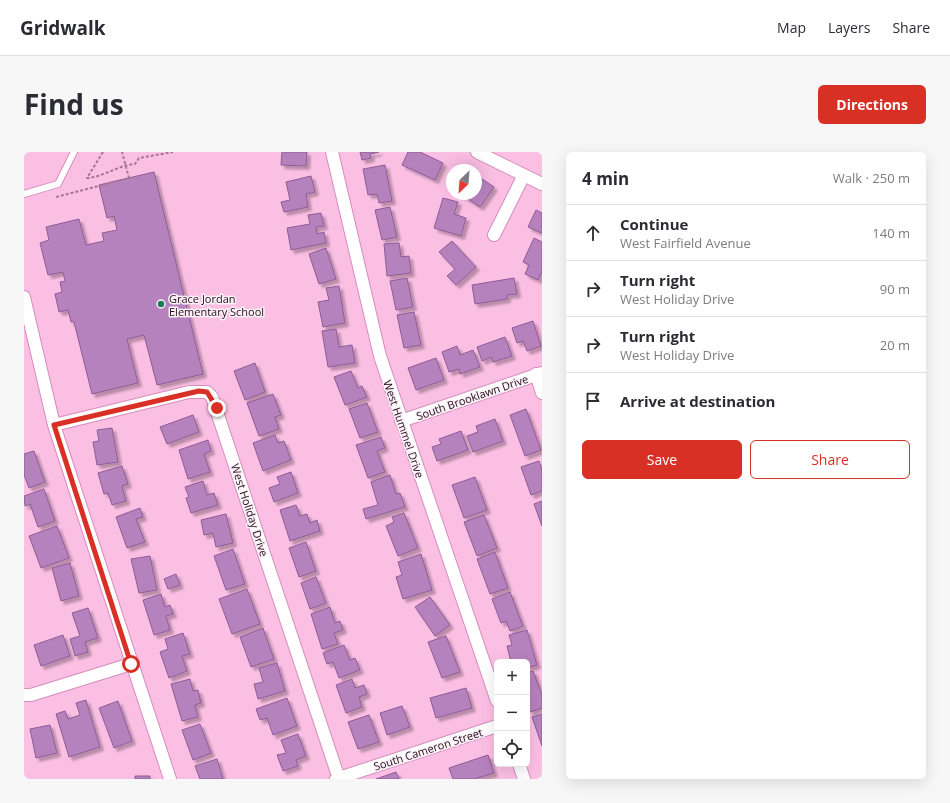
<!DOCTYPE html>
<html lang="en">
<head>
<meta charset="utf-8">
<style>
	body { margin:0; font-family:"Open Sans",sans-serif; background:#f7f7f7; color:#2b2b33 }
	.controls { position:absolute; right:12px; bottom:12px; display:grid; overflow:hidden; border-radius:6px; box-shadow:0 4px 16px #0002 }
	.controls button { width:36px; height:36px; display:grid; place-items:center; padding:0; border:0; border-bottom:1px solid #e1e1e2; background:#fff; color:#2b2b33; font:20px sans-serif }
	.compass { position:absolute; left:422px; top:12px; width:36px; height:36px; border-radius:50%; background:#fff; box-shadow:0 4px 16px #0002; rotate:205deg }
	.stop { position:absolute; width:12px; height:12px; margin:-9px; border:3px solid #d93025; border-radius:50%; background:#fff }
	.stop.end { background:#d93025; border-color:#fff; box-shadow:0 1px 4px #0008 }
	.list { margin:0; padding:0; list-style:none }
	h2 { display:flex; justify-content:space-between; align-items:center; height:52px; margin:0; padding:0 16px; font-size:17px }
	h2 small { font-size:13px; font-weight:400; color:#7c7c81 }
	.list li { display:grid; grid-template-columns:26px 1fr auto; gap:12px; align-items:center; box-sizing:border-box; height:56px; padding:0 16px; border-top:1px solid #e1e1e2 }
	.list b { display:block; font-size:15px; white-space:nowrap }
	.list p { margin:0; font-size:13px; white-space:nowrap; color:#7c7c81 }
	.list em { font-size:13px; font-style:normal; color:#7c7c81 }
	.actions { display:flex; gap:8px; padding:12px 16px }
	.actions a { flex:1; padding:9px 0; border:1px solid #d93025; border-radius:6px; text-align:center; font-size:14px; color:#d93025 }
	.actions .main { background:#d93025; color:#fff }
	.icon { flex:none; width:22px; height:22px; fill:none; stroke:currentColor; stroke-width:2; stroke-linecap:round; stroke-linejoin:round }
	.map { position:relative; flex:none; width:518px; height:627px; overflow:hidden; border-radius:6px }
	header { display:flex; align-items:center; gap:24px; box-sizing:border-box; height:56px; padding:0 20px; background:#fff; border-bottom:1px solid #e1e1e2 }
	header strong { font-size:19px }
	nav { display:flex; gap:22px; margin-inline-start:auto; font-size:14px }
	.intro { display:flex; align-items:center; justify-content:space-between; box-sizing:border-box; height:96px; padding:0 24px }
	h1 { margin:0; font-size:28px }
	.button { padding:10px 18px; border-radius:6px; background:#d93025; color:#fff; font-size:14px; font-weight:700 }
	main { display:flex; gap:24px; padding:0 24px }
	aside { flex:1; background:#fff; border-radius:6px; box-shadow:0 4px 16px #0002 }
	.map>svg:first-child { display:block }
</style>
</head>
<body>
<header>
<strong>Gridwalk</strong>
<nav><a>Map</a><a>Layers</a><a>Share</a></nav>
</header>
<div class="intro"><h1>Find us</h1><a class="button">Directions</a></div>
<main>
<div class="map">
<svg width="518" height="627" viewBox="0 0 518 627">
	<defs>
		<filter id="shadow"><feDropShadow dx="3.5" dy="3.5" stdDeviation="1" flood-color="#0004"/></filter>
	</defs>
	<rect width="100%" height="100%" fill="#fcbfe4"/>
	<!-- building -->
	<path fill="#b682be" stroke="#8d5b95" filter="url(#shadow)" d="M258 0H283L282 14 257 13Z
		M336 0H355L346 2 347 6 338 8Z
		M384 0H396L419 11 411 28 378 13Z
		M361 13 368 49 355 51 353 42 344 43 339 17Z
		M130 20 179 222 133 233 120 183 103 187 114 231 68 242 50 170H47L44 158 35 160 31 142 38 140 36 130 41 129 39 120 24 123 16 91 25 88 22 75 55 67 62 93 80 89 78 81 93 78 90 64 83 66 75 33Z
		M452 23 470 35 456 55 438 43 452 42Z
		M287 24 291 40 282 42 284 55 260 60 257 50 266 48 262 30Z
		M419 46 434 50 430 62 442 66 437 84 410 76Z
		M366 55 373 85 358 88 351 58Z
		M512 58 518 61V81L504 75Z
		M297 61 300 74 292 75 293 82 300 80 302 91 267 98 263 76 286 72 284 63Z
		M510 86 518 90V119L514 128 501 122 505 113 499 110Z
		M428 89 452 115 432 133 423 124 431 117 415 100Z
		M375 91 377 105 385 104 387 121 363 124 360 92Z
		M302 96 312 127 295 132 285 102Z
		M383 126 389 155 372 158 366 129Z
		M490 126 493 142 483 143V147L451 152 448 133Z
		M315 134 321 171 299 175 294 150 305 148 302 136Z
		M390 160 397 193 380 196 373 163Z
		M509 169 517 194 503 199 499 189 493 191 488 176Z
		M312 177 315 195 328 193 331 211 304 215 298 179Z
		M481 185 488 204 469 210 467 205 458 209 453 195Z
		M433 194 436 203 449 198 456 215 436 222 435 217 425 220 418 200Z
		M412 206 420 228 392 238 384 216Z
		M231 211 241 240 221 248 210 219Z
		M327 219 334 236 338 234 343 245 321 253 310 225Z
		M249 242 257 263 251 265 255 277 235 284 223 251Z
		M343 251 354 280 336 286 325 257Z
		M502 257 517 298 501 304 486 263Z
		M169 263 175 280 143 292 136 275Z
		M471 267 479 289 449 300 443 284 454 280 452 274Z
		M88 276 94 310 73 313 69 290 75 289 73 278Z
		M437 279 444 298 413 309 408 295 417 292 415 287Z
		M251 283 254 291 260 289 267 308 239 319 229 291Z
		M357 285 361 296 353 299 361 320 344 326 332 293Z
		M184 288 187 299 180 302 186 320 164 327 155 298Z
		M10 299 21 330 5 336 0 323V302Z
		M515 309 518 318V339L507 343 497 315Z
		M98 314 104 332 98 334 102 349 88 353 84 341 80 342 74 321Z
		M267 320 274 341 250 350 245 336 256 332 253 325Z
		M366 323 372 342 376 341 381 355 342 367 339 357 354 353 347 330Z
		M451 325 463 358 440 366 428 333Z
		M179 329 183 343 190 341 194 353 167 361 162 346 165 345 161 335Z
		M20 337 31 369 14 375 6 352 1 354 0 344Z
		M518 349V374L510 352Z
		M272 353 276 364 283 362 286 371 293 368 296 379 266 389 256 358Z
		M116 356 119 365 112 367 121 390 103 396 92 365Z
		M380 361 394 396 374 404 362 374 370 370 368 365Z
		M202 362 209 391 192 395 189 381 180 383 177 368Z
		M460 363 473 396 453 404 440 370Z
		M33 374 45 406 17 416 5 384Z
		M282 390 292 419 275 425 265 396Z
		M209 397 221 432 202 438 190 404Z
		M471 400 484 436 466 442 453 407Z
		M397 402 408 438 379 447 372 425 378 423 374 410Z
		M126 404 133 438 115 441 107 407Z
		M46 411 55 444 37 449 28 416Z
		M152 422 156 433 144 437 140 427Z
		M292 425 302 451 286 457 277 431Z
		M223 437 236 472 208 482 195 447Z
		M486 440 499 474 486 479 482 469 477 471 468 447Z
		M137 442 141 455 146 453 149 462 142 464 146 478 130 483 119 448Z
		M406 445 426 473 411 484 391 455Z
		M306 455 311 471 316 469 319 478 310 481 314 492 298 497 287 462Z
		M64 456 74 486 61 490 64 500 51 504 46 487 56 484 48 461Z
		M239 476 250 507 227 515 216 485Z
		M503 478 513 513 503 516V510H487L483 494 488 493 485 483Z
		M159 481 166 502 158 504 163 519 145 526 136 500 144 497 141 487Z
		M39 483 46 504 17 514 10 493Z
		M422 484 436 520 418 526 404 490Z
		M320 493 326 508 331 506 336 518 315 526 309 510 303 512 299 501Z
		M253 511 261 539 234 547 230 532 239 530 235 516Z
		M509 519 518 543V556L506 560 503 552V521Z
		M166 527 169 539 174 538 177 551 171 553 174 565 158 569 147 532Z
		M328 527 331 536 340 533 343 542 335 545 338 555 322 561 312 533Z
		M442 536 448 556 412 566 406 546Z
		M263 546 273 574 249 583 243 566 236 568 232 557Z
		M62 548 76 595 45 605 32 562 41 559 44 567 56 563 52 551Z
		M94 549 108 589 90 596 75 556Z
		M378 554 386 575 363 583 356 561Z
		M518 562V594L508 565Z
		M345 563 355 590 334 597 324 570Z
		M176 572 187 601 169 608 158 578Z
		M26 573 33 601 12 606 6 577Z
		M274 582 282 604 272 608 274 614 259 619 253 603 262 601 257 588Z
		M464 603 470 621 450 627H429L425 616Z
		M193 607 199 627H176L171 614Z
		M372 620 375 627H352Z
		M111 624H126V627H111Z"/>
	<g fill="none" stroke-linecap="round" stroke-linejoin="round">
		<!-- service casing -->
		<g stroke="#d58dbb" stroke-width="8">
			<path id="service" d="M0 42 34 32 50 0"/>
		</g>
		<!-- minor casing -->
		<g stroke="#d58dbb" stroke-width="14">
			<path id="minor" d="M308 0 356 204 473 549
				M453 0 518 32
				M470 83 500 23
				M0 145 30 273 146 627
				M512 222 518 241
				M377 269 518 221
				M30 273 165 240H183L188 245 315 627
				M0 543H7L107 512
				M495 612 500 627
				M312 627 473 574"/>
		</g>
		<!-- path -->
		<path stroke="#a47692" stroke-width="2" stroke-dasharray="3 2" stroke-linecap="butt" d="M79 0 63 26C80 25 94 13 111 12L115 6 149 0
			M32 45 105 26 98 0"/>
		<!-- service -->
		<use href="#service" stroke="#fff" stroke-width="6"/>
		<!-- minor -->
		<use href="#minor" stroke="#fff" stroke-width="12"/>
	</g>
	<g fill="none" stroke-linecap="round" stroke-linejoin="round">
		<!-- route -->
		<path stroke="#d93025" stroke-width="5" d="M107 512 30 273 175 239 183 240 193 256"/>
	</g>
	<!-- markers -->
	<circle fill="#187d56" stroke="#fbf3f7" stroke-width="1.5" cx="137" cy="152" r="4"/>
	<g text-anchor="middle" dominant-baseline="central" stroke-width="3" stroke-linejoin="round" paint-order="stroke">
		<!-- poi labels -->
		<g font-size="11" fill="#260c1d" stroke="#fbf3f7" text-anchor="start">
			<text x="145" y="146">Grace Jordan<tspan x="145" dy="13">Elementary School</tspan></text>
		</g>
		<!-- street labels -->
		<g font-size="11" fill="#260c1d" stroke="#fbf3f7">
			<text transform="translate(448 245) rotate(-19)">South Brooklawn Drive</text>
			<text transform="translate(380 277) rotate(71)">West Hummel Drive</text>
			<text transform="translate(226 358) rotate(72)">West Holiday Drive</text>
			<text transform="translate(404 597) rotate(-18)">South Cameron Street</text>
		</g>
	</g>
</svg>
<div class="controls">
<button>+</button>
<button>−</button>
<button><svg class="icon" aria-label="locate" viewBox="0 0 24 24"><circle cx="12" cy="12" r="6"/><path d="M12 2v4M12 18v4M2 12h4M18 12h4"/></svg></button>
</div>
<svg class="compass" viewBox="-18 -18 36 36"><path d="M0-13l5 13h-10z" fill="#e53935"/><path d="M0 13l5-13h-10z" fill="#7c7c81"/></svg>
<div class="stop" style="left:107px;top:512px"></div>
<div class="stop end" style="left:193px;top:256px"></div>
</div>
<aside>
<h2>4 min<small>Walk · 250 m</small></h2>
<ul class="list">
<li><svg class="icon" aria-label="ahead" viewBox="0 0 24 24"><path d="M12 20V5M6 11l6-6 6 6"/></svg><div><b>Continue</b><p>West Fairfield Avenue</p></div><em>140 m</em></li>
<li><svg class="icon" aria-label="right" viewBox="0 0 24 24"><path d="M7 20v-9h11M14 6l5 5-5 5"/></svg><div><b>Turn right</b><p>West Holiday Drive</p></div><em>90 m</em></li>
<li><svg class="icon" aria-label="right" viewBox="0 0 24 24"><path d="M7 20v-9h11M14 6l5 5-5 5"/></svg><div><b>Turn right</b><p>West Holiday Drive</p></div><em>20 m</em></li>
<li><svg class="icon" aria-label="arrive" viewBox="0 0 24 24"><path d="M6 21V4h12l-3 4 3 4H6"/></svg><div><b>Arrive at destination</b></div></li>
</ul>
<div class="actions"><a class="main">Save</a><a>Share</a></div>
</aside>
</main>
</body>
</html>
